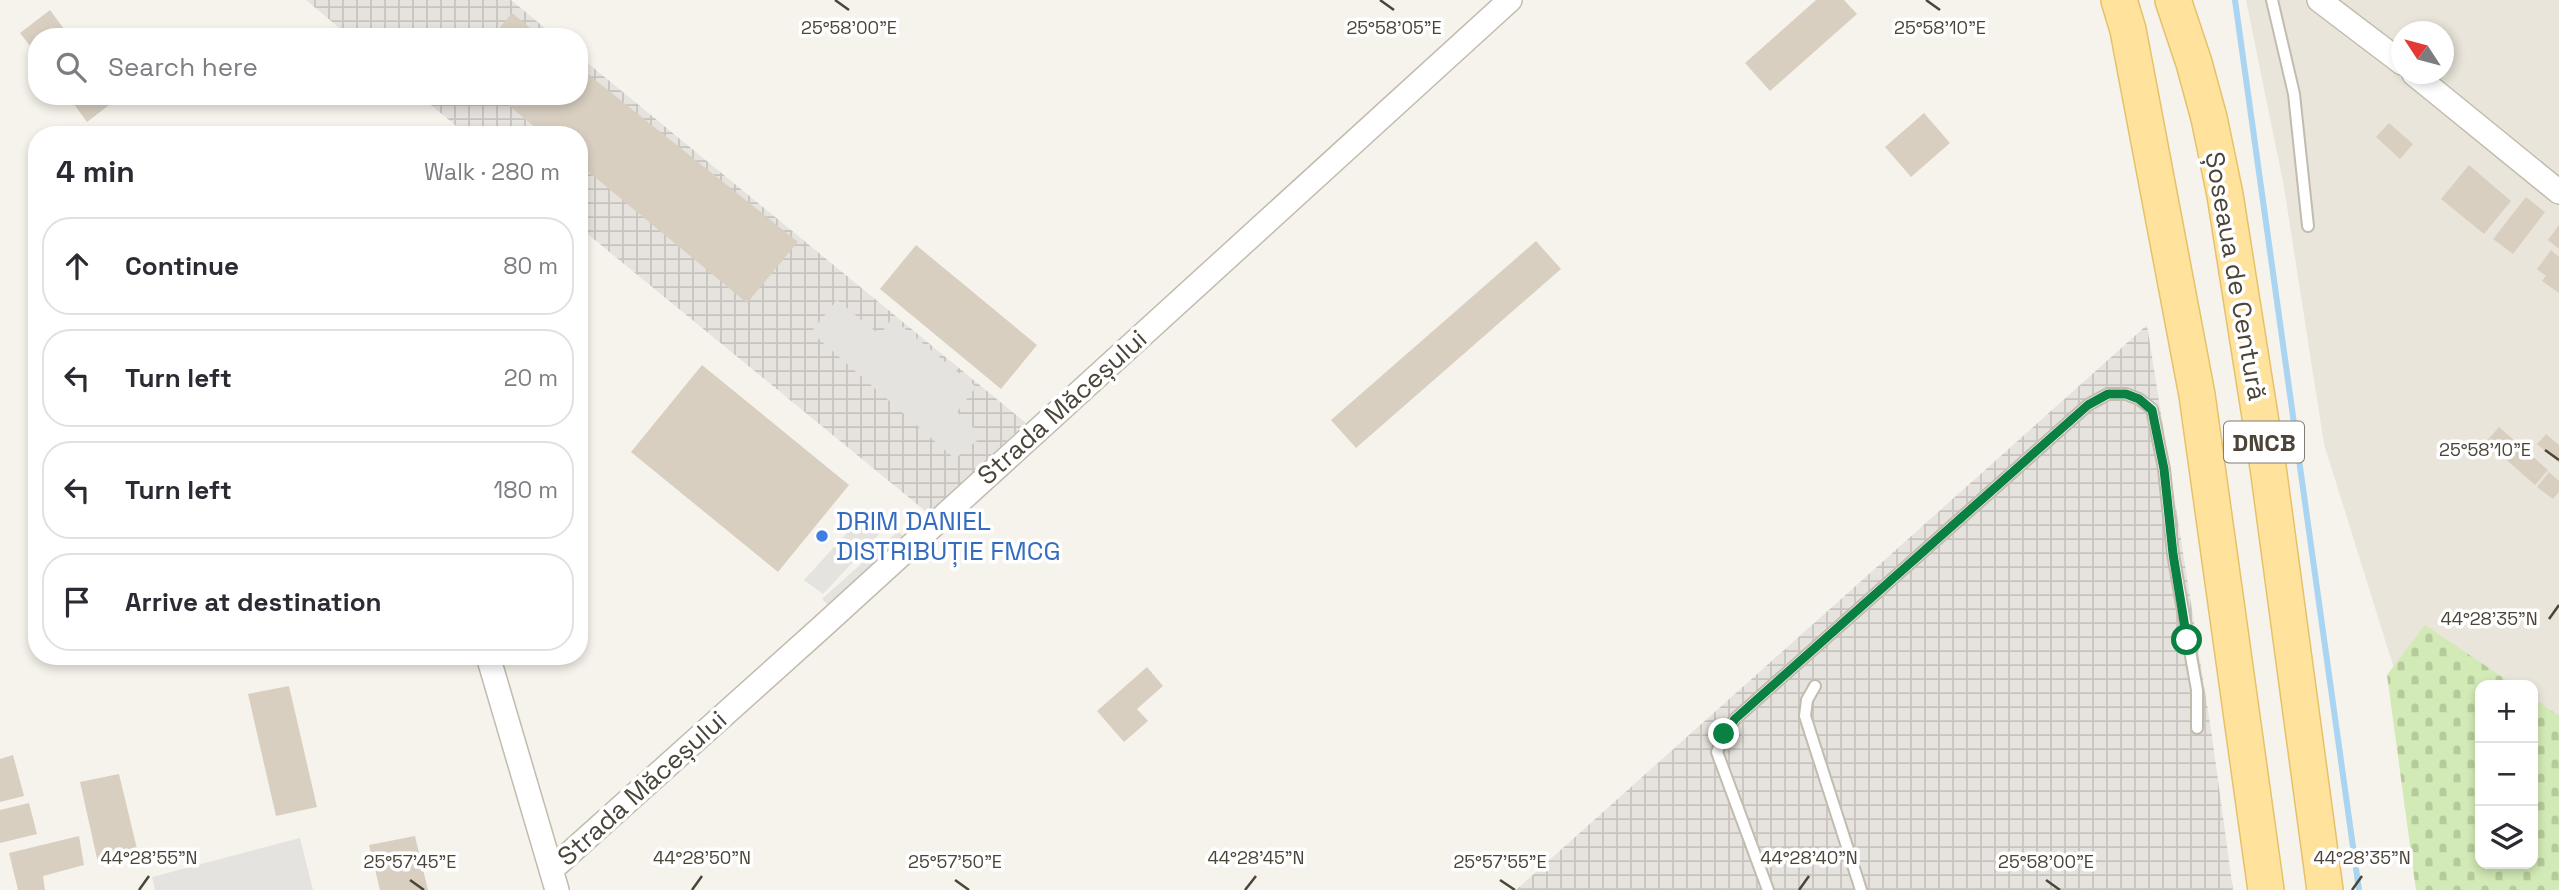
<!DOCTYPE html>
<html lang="en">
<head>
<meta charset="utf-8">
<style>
	body { margin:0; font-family:"Space Grotesk",sans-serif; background:#f7f7f7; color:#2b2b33 }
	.controls { position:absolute; right:21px; bottom:21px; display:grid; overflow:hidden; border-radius:14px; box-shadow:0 4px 10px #0003 }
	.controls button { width:63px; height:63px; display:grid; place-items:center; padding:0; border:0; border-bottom:2px solid #e1e1e2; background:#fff; color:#2b2b33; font:35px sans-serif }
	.compass { position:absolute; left:2391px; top:21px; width:63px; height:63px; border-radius:50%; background:#fff; box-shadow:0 4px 10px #0003; rotate:306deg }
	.stop { position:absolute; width:21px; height:21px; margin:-16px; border:5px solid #0b8043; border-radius:50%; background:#fff }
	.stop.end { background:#0b8043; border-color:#fff; box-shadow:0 2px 7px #0008 }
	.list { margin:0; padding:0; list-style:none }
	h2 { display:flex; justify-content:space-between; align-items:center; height:91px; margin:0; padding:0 28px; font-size:30px }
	h2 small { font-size:23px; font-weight:400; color:#7c7c81 }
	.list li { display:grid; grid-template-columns:46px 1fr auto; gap:21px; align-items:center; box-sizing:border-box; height:98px; margin:0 14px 14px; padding:0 14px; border:2px solid #e1e1e2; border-radius:28px }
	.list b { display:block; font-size:26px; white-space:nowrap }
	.list em { font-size:23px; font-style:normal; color:#7c7c81 }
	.icon { flex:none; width:38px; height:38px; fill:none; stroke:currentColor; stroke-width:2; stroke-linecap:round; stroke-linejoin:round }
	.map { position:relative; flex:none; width:2559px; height:890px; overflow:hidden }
	.search { position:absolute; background:#fff; box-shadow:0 4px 10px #0003; left:28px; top:28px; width:560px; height:77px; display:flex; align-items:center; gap:18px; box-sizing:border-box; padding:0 24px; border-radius:28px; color:#7c7c81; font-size:26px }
	.panel { position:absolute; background:#fff; box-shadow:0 4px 10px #0003; left:28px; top:126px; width:560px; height:539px; border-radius:28px }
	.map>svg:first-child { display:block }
</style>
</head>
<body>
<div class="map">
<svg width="2559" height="890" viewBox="0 0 2559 890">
	<defs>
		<pattern id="industrial-grid" width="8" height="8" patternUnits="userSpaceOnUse" patternTransform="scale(1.75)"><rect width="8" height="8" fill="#e6e2dd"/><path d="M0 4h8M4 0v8" fill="none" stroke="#c7c3be"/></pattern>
		<pattern id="cemetery-stones" width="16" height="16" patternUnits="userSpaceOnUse" patternTransform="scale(1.75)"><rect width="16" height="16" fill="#d2eab5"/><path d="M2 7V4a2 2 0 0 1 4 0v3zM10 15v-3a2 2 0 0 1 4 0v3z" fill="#b6ca9c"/></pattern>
	</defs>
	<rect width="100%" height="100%" fill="#f6f3ec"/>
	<!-- residential -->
	<path fill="#eae5da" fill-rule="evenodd" d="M2246 0H2559V890H2463L2324 444 2284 187ZM2402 32H2444V74H2402ZM2480 685H2533V864H2480Z"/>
	<!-- industrial -->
	<path fill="url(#industrial-grid)" d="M306 0H511L556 37H350Z
		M579 56 1026 423 929 514 579 227V135H467L420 96H579Z
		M2147 325 2212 736 2233 890H1516Z"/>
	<!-- cemetery -->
	<path fill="url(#cemetery-stones)" d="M2425 625 2514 685H2480V864H2533V698L2559 716V890H2416L2387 675Z"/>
	<!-- parking -->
	<path fill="#e5e3e0" d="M837 300 880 335 892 318 976 387 957 412 982 436 955 459 811 332Z
		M865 513 884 529 823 594 804 580Z
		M898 531 909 541 833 610 822 599Z
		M300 838 313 890H155L152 877Z"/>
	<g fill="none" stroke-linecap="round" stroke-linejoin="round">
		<!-- stream -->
		<path stroke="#a9d4f2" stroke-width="6" d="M2235 0 2359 890"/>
	</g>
	<!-- building -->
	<path fill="#d8cfc1" d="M1816 0H1844L1857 14 1770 91 1745 63Z
		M50 10 70 37H37V55L20 33Z
		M512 13 541 37H492Z
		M579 67 798 242 747 303 579 164V135H544L498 96H579Z
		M68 96H121L87 122Z
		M1924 113 1950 143 1911 177 1885 147Z
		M2389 123 2413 144 2400 159 2376 137Z
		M2469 165 2511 201 2484 234 2441 199Z
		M2526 197 2545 212 2513 254 2493 239Z
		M2559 225V249L2548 240Z
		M1536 241 1561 269 1356 448 1331 420Z
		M916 245 1037 345 1001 389 880 289Z
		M2551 250 2559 257V293L2542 281 2546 276 2537 269Z
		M702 365 849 485 778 572 631 452Z
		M2499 427 2548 470 2535 485 2486 442Z
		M2546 434 2559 445V463L2537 444Z
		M2549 472 2559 481V492L2553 499 2537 487Z
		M1147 667 1163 686 1137 709 1148 721 1124 742 1097 711Z
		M289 686 317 807 276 816 248 694Z
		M13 755 24 796 0 802V759Z
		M119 774 138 853 98 863 80 782Z
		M29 803 37 834 0 843V810Z
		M79 836 84 865 43 876 45 890H18L9 853Z
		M415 836 428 890H380L369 845Z"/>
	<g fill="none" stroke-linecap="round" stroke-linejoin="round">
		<!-- service casing -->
		<g stroke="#c2bbae" stroke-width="14">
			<path id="service" d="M2272 0 2294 94 2308 226
				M1815 686 1807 700 1805 716 1861 890
				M1768 890 1717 752 1724 734 1735 719 2088 405 2108 394H2126L2139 399 2152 409 2164 469 2173 554 2197 690V728"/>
		</g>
		<!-- minor casing -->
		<g stroke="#c2bbae" stroke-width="26">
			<path id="minor" d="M2319 0 2402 63
				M2414 74 2559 192
				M488 656 557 890
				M551 870 823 626 1510 0"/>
		</g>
		<!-- primary casing -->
		<g stroke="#e6c16a" stroke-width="38">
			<path id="primary" d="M2119 0 2128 30 2197 395 2266 890
				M2173 0 2194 63 2209 118 2225 195 2268 467 2325 890"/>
		</g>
		<!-- service -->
		<use href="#service" stroke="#fff" stroke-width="10"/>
		<!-- minor -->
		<use href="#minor" stroke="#fff" stroke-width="23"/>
		<!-- primary -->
		<use href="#primary" stroke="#ffe39c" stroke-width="35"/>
	</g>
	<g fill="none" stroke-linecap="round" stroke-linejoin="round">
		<!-- route -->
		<path stroke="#0b8043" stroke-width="9" d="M1724 734 1735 719 2088 405 2108 394H2126L2139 399 2152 410 2164 469 2173 554 2187 640"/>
	</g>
	<!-- ticks -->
	<path fill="none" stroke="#4b4439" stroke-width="2.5" d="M835 0 849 10M1380 0 1394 10M1926 0 1940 10M2545 450 2559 460M2549 619 2559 605M410 880 424 890M955 880 969 890M1500 880 1515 890M2046 880 2060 890M139 890 149 876M692 890 702 876M1245 890 1256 876M1799 890 1809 876M2352 890 2362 876"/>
	<!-- markers -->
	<circle fill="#3f7fe0" stroke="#fff" stroke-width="2.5" cx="822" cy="536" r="7"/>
	<g text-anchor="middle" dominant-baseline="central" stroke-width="7" stroke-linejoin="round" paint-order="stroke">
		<!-- shield labels -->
		<rect fill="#fff" stroke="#817c74" stroke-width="2" x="2224" y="421.5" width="80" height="41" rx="5"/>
		<g font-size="24" font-weight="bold" fill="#4b4439">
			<text x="2264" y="442">DNCB</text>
		</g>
		<!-- street labels -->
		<g font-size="26" fill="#4b4439" stroke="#fff">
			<text transform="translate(2236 276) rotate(80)">Șoseaua de Centură</text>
			<text transform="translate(1062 407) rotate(-42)">Strada Măceșului</text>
			<text transform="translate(642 788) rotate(-42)">Strada Măceșului</text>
		</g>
		<!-- shop labels -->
		<g font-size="26" fill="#366cbe" stroke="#fff" text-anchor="start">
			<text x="836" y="521">DRIM DANIEL<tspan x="836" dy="30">DISTRIBUȚIE FMCG</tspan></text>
		</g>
	</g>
	<g font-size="18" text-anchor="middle" fill="#4b4439" stroke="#fff" stroke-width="7" stroke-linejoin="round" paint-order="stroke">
		<text x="1940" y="34">25°58'10"E</text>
		<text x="849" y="34">25°58'00"E</text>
		<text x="1394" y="34">25°58'05"E</text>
		<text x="2485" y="456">25°58'10"E</text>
		<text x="2489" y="625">44°28'35"N</text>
		<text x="149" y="864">44°28'55"N</text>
		<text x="702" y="864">44°28'50"N</text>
		<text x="1256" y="864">44°28'45"N</text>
		<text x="1809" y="864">44°28'40"N</text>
		<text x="2362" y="864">44°28'35"N</text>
		<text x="410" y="868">25°57'45"E</text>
		<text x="955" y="868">25°57'50"E</text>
		<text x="1500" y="868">25°57'55"E</text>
		<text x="2046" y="868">25°58'00"E</text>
	</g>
</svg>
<div class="controls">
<button>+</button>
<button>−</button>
<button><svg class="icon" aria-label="layers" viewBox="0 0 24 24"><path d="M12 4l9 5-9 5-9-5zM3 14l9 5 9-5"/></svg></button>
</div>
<svg class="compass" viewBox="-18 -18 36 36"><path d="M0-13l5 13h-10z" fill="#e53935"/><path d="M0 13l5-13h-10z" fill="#7c7c81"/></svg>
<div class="stop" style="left:2187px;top:640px"></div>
<div class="stop end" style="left:1724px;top:734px"></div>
<div class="search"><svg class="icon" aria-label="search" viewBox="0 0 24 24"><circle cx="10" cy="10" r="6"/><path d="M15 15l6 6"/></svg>Search here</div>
<section class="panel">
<h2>4 min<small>Walk · 280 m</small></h2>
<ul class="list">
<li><svg class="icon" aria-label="ahead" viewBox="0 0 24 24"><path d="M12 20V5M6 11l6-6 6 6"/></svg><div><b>Continue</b></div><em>80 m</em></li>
<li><svg class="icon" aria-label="left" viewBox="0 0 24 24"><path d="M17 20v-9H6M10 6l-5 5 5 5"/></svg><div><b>Turn left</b></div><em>20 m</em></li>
<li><svg class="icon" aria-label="left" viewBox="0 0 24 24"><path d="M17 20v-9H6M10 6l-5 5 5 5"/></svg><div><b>Turn left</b></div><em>180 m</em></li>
<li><svg class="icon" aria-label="arrive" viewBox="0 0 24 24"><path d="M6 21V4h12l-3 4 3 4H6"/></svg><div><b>Arrive at destination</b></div></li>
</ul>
</section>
</div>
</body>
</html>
